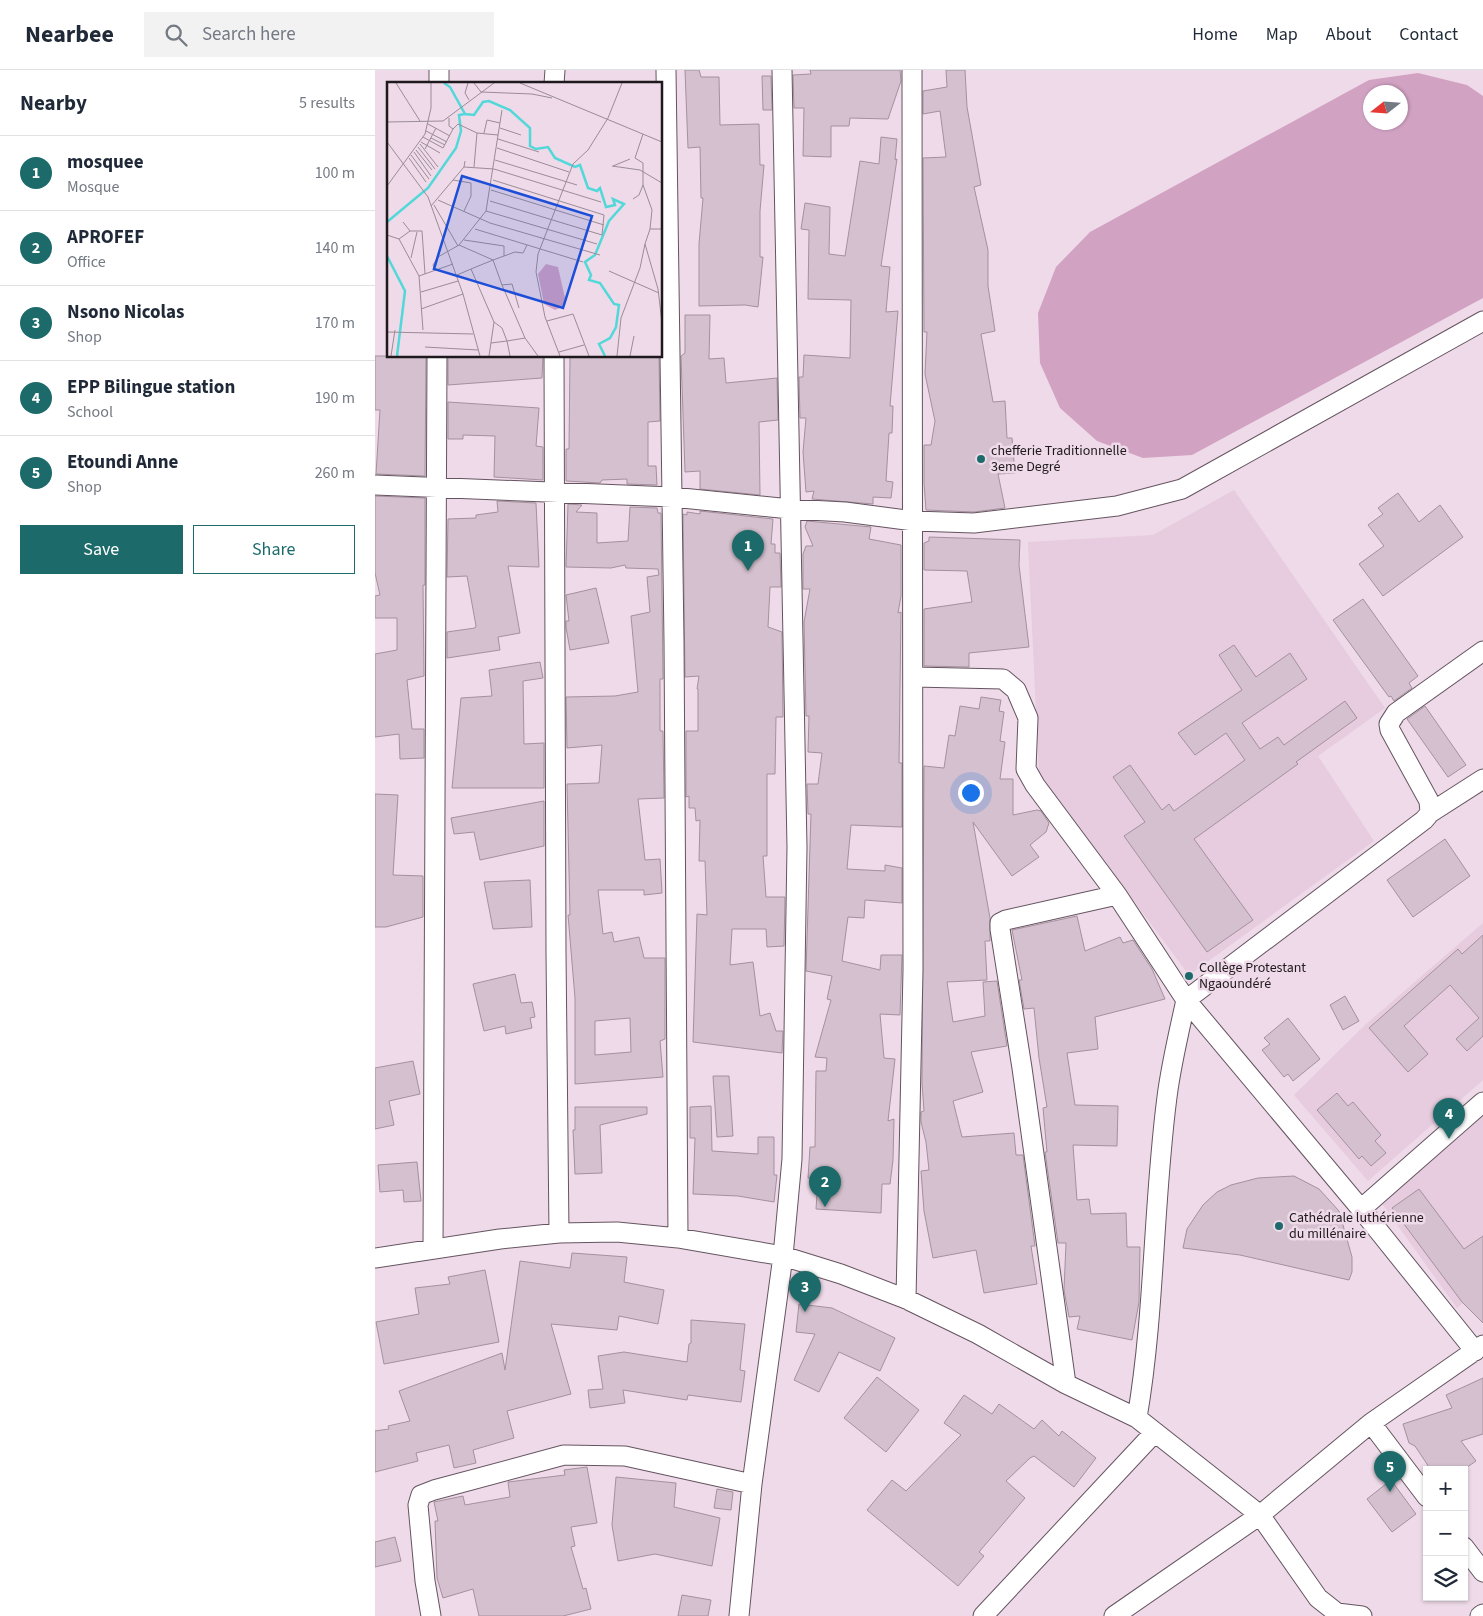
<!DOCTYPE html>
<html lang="en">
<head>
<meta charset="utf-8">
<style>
	body { margin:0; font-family:"Source Sans 3",sans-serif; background:#f2f2f3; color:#1f2937 }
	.controls { position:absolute; right:15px; bottom:15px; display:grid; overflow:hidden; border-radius:0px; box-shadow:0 1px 4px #0004 }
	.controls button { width:45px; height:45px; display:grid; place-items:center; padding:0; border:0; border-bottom:1px solid #e0e1e3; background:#fff; color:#1f2937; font:25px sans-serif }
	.compass { position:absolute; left:988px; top:15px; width:45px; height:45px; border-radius:50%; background:#fff; box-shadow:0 1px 4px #0004; rotate:253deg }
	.you { position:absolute; left:595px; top:722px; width:18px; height:18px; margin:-12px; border:4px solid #fff; border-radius:50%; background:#1a73e8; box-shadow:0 0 0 8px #1a73e833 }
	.badge { display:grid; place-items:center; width:32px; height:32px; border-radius:50%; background:#1d6a6a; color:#fff; font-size:16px; font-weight:700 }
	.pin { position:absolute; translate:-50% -41px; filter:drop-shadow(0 1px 2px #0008) }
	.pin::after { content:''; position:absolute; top:26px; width:18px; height:15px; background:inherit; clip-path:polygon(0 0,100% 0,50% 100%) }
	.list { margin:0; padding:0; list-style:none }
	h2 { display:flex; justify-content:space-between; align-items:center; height:65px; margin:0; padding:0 20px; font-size:21px }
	h2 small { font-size:16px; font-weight:400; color:#747a83 }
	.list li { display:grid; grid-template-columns:32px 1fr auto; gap:15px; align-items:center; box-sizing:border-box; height:75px; padding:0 20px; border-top:1px solid #e0e1e3 }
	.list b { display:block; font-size:19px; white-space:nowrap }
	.list p { margin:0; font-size:16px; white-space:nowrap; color:#747a83 }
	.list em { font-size:16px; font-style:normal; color:#747a83 }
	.actions { display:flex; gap:10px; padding:15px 20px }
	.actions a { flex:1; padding:11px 0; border:1px solid #1d6a6a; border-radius:0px; text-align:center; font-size:18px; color:#1d6a6a }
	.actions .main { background:#1d6a6a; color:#fff }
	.icon { flex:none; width:28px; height:28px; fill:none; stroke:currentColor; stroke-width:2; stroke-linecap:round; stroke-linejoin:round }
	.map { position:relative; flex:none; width:1108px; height:1546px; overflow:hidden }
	header { display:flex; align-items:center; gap:30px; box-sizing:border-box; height:70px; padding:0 25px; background:#fff; border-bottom:1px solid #e0e1e3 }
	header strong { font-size:24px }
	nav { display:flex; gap:28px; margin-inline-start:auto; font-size:18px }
	.search { width:350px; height:45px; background:#f2f2f3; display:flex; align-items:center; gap:12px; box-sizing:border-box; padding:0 18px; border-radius:0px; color:#747a83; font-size:19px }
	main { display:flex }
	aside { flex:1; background:#fff }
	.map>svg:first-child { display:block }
</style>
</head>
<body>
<header>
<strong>Nearbee</strong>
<div class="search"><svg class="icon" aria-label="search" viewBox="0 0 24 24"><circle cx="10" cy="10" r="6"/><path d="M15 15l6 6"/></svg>Search here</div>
<nav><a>Home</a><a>Map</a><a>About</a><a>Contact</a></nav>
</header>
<main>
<aside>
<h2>Nearby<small>5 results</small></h2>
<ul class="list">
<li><span class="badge">1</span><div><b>mosquee</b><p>Mosque</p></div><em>100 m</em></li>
<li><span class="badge">2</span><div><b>APROFEF</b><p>Office</p></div><em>140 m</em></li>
<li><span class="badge">3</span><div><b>Nsono Nicolas</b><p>Shop</p></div><em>170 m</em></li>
<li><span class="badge">4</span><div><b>EPP Bilingue station</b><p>School</p></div><em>190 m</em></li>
<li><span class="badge">5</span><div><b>Etoundi Anne</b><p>Shop</p></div><em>260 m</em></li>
</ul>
<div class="actions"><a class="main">Save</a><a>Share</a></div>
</aside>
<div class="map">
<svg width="1108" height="1546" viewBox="0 0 1108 1546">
	<rect width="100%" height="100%" fill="#eedae8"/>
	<!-- built -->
	<path fill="#e7cbde" d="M859 420 1010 638 943 686 999 771 814 905 664 704 653 472 778 465Z
		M1108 853V1010L993 1111 919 1025 990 955Z
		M1108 1040V1216L1082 1238 1005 1131Z"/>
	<!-- green -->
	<path fill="#d2a2c3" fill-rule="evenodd" d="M1043 3 1092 15 1108 26V228L817 385 768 388 722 371 685 338 665 293 663 243 681 197 715 162 994 10ZM996 22H1026V52H996Z"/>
	<!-- building -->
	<path fill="#d4c0ce" stroke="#a4919e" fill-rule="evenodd" d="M310 0H324L326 7H344L345 55 384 54 385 95H389L385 141V187H388L383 237 370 235 324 236V174L328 128H326L325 77 313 78Z
		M435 0H525L526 11 513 49 475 48 474 56H456V87L428 86 429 38H419L418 5 436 4Z
		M571 0H590L592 37 606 115 599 117 613 180V216L620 261 606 264 618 332 630 331 632 368H637L640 403 623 404 630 438 599 442 551 440 549 413V375H556L560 351 550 304 552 262H549L548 88 571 87 565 41 548 44V21L572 17Z
		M387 6H396L397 40H388Z
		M506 67 522 69 520 90 522 89 506 196 515 197 511 242 523 241 515 336H518L517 363H514L511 411 518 412 516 428 498 427V434L437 429 439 421 431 422 428 382 431 348H425L424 307H428L429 285 475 288 476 230 433 229 434 160 426 159 430 133 455 137 454 184 470 186 485 91 504 94Z
		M310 245H335L334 289 349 288 351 313 402 308 403 350 384 352 385 425 325 419V401L310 402 306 286 310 283Z
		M0 286H51L50 406 1 404 5 340H0Z
		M73 286H168L167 308 73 315Z
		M195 286H284L285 351 273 352V396H281L282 415 252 414V409L227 410 225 413 191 411V379H194Z
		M73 332 164 338 161 376 168 377V410L119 407 120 366 88 365V369H73Z
		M1023 423 1044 452 1065 435 1088 467 1008 526 984 494 1009 476 993 455 1008 444 1003 438Z
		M0 426 50 428V515H48L49 606 32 610 37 659H49V688L25 689 24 664 0 667V584L22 580V548H0V526L5 525 0 503Z
		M122 431 161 433 164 497 133 496 145 563 123 567 125 580 72 588V562L100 558 101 556 92 506 72 507 73 449 101 448V445L123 442Z
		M193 434 207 435 201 442 222 443V473L253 471 255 437 282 438 283 443H286L288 609H285V661H288L289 728 263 729 270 790 285 789 287 823 269 825V820H223L228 864 237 862 239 872 264 867 269 888H290V969L285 971 288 1007 200 1014V928L193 845H195L192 714 224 713 227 675 192 678 191 627 240 626 263 622 256 546 275 542 272 507 284 505 283 499 251 498 250 495 236 498 191 497ZM255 948 256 982 220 985V951Z
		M325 441 398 449 396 474H400V483H405L406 517H395L393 557 407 562 408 647H401L400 704H392V786H388L391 827H410L409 876 392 877 391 859H357L355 895 378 892 385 946 395 943 401 961H408L407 983 318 972 322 844 332 845 330 791H324L325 750 321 751 320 738H314V726L311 727V661H323V619H322L324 606 310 607 308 444 312 445V442L325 444Z
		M432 451 496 457 494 469 526 475V526L523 543 526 542 524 693H527V757L476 755 472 799 510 801V795L527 798V833L490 830 489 848 473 847 467 891 505 900 506 885H527L525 945 505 944 509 988 520 989 513 1051 519 1049 518 1090 515 1114H507L506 1143 441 1139 443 1108H433L435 1077H440L441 1001H451L452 988 440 987 456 930 452 929 457 906 431 901 436 744H433L432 714H443L447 683 433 682 434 646H431L429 552 435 519H428V484L431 476H438L430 457Z
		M554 467 645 470 644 495 654 577 594 583V597L549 596V539L597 532 592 501 549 500V473L554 471Z
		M221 518 234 573 195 580 191 557V551H194L191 525Z
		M988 529 1043 606 1034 613 1037 618 1019 631 1016 626 1014 627 958 550Z
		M859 575 881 607 915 583 932 609 867 653 885 679 903 667 909 675 970 631 982 648 921 692 923 694 819 769 878 850 832 882 749 766 770 752 738 707 755 695 787 740 794 734 799 741 870 690 851 663 820 685 803 663 867 620 844 585Z
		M165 592 168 608 148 611 149 674 169 673V718H77L86 628 117 626 114 600Z
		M606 627 626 630 624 641 629 642 625 671 630 672 625 709H638V745L662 740 666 741 674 753 671 762 655 775 664 787 637 806 598 752 615 848V871H610L612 910 572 912 578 952 610 946 608 912 622 911 632 976 596 982 608 1022 578 1031 587 1067 639 1063 641 1085H648L660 1176H656L662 1214 609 1223 601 1180 558 1188 549 1141 546 1101 554 1100 551 1072 546 1052V1042L549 1041 547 1013 549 696 569 698 574 665 580 666 585 636 604 639Z
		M1050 636 1091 695 1073 707 1032 649Z
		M0 724 23 725 18 805 48 806V847L11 857H0Z
		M169 731V776L105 790 99 762 79 764 76 748Z
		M1070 769 1095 806 1038 847 1012 810Z
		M155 810 157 857 118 859 109 812Z
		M702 846 710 881 745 867 748 873 758 870 777 899 790 929 720 947 723 979 692 983 700 1035 743 1036 742 1076 698 1075 702 1130 714 1129 716 1144 751 1143 752 1177H765L764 1232 757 1270 702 1259 705 1246 694 1247 689 1220 691 1173H683L670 1082H672L668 1038 672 1037 664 988 659 938 649 939 644 910H647L637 860Z
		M1108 865V966L1092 981 1081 969 1104 948 1075 915 1029 956 1053 984 1033 1002 994 958 1083 879 1087 884Z
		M140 904 146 933 157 932 160 947 155 948 157 958 131 964 130 956 109 961 98 914Z
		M970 926 984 951 968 960 955 935Z
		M913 948 945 989 918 1011 913 1004 909 1007 887 980 895 974 889 968Z
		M38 991 45 1024 14 1031 19 1055 0 1059V998Z
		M338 1006H354L358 1066 342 1067Z
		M962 1023 973 1036 978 1032 1006 1065 1000 1071 1011 1083 996 1096 987 1086 984 1089 942 1040Z
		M336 1036 337 1081 383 1084V1067H399V1105H402L399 1132 363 1126 318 1124 320 1068H315V1037Z
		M200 1037H272V1044L225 1055 227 1103 200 1104 198 1060H200Z
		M42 1092 46 1131 29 1132 28 1120 5 1122 3 1095Z
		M919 1106 944 1119 964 1141 977 1187V1202L974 1210 865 1185 808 1178 812 1159 828 1135 842 1122 856 1115 883 1108Z
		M1044 1119 1089 1179 1108 1166V1253L1087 1232 1017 1138Z
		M197 1183 252 1187 249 1212 289 1220 283 1254 244 1246 242 1260 176 1254 196 1324 132 1341 139 1368 98 1380 101 1393 79 1398 74 1375 41 1383 43 1391 0 1402V1361L14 1359 13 1356 35 1351 24 1321 127 1283 130 1300 145 1191 195 1198Z
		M110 1200 124 1272 9 1294 1 1252 44 1244 40 1218 75 1214 73 1207Z
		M424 1234 457 1238 520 1268 505 1301 464 1282 444 1322 419 1310 440 1264 421 1262Z
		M316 1250 370 1254 365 1300 370 1301 366 1332 313 1325 312 1330 248 1320 250 1333 215 1338 213 1320 228 1319 223 1286 249 1282 312 1292 314 1274 316 1273Z
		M502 1307 544 1340 511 1382 469 1348Z
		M1108 1308V1364L1086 1371 1101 1391 1088 1400H1056L1040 1376 1034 1373 1028 1354 1077 1338 1071 1325Z
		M589 1325 617 1344 624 1334 659 1359 667 1350 684 1366 687 1361 721 1388 699 1417 659 1386 655 1388 631 1411 650 1428 604 1482 609 1486 583 1516 492 1440 517 1410 531 1421 586 1365 569 1353Z
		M212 1397 222 1453 196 1457 200 1476 196 1477 208 1519 211 1518 216 1539 188 1546H104L98 1519 68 1528 62 1508 60 1451H63L59 1432 88 1426 90 1435 135 1427 133 1412 190 1405 189 1400Z
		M241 1407 301 1413 299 1437 345 1448 337 1496 280 1484 243 1491 237 1455Z
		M1016 1410 1041 1444 1017 1462 992 1429Z
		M342 1419 358 1422 356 1440 339 1438Z
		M20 1467 26 1491 0 1497V1472Z
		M307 1525 336 1530 333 1546H303Z"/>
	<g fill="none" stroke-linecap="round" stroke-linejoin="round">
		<!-- street casing -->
		<g stroke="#655460" stroke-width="21">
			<path id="street" d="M291 0 299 571 303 1168
				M64 14V0
				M179 14 180 0
				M179 286 181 883 184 1163
				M0 415 297 427 415 439 470 442 539 451 599 453 742 436 807 419 1108 251
				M539 607 628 609 641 620 653 648 651 699 660 715 742 825 811 930C804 962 796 995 792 1027 778 1134 780 1243 762 1348
				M1055 743 1108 709
				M986 1139 811 930 1049 750 1055 743 1054 731 1015 660 1014 654 1021 643 1108 581
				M58 1178 62 286
				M0 1188 125 1169 184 1163 242 1162 303 1168 408 1186 466 1204 531 1229 603 1264 691 1314 762 1348 885 1445 943 1528 962 1543 987 1546
				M531 1229 538 900 537 0
				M1100 1281 986 1139 1108 1032
				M691 1314 647 998 625 859V853L631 850 742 825
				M996 1353 1052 1427
				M1089 1477 1108 1502
				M56 1546 50 1511 43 1435 46 1425 59 1420 189 1385 250 1386 377 1414
				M364 1546 377 1414 408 1186 417 1089 422 777 407 0
				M608 1546 780 1362
				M739 1546 885 1445 996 1353 1108 1275
				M1105 1546 1108 1544"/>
		</g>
		<!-- street -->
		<use href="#street" stroke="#fff" stroke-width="19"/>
	</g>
	<!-- markers -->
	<g fill="#1d6a6a" stroke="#eedae8" stroke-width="2">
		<circle cx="606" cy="389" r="5"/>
		<circle cx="814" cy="906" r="5"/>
		<circle cx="904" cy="1156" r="5"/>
	</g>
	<g text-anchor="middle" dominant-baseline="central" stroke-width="5" stroke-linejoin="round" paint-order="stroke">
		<!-- poi labels -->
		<g font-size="14" fill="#1f181d" stroke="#eedae8" text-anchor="start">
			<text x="616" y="381">chefferie Traditionnelle<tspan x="616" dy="16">3eme Degré</tspan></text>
			<text x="824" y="898">Collège Protestant<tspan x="824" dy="16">Ngaoundéré</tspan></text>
			<text x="914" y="1148">Cathédrale luthérienne<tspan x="914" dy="16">du millénaire</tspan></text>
		</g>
	</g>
	<!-- overview -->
	<g transform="translate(12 12)">
		<rect width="275" height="275" fill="#eedae8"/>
		<path d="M159 182 171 185 178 216 175 225 168 228 157 222 151 192Z" fill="#d2a2c3"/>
		<path fill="none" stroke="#52d8d9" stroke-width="2.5" d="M78 32 87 33 96 20 102 19 123 28 143 46V64L149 67 161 65 168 76 188 85 193 83 201 106 210 109 213 106 219 125 228 123 226 117 237 122 222 139 208 173 198 180 204 193 202 198 213 201 227 222 232 223 229 245 223 256 212 262 218 274M0 140 41 106 69 66 74 49 72 33 78 32 63 5 57 1M0 174 18 209 10 274"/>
		<path fill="none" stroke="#9b8c97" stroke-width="1" d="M9 1 33 39M81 1 78 11 82 18M87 1 94 10 145 12 165 16M133 1 275 60M0 40 56 39 107 1M41 42 63 54M113 46 134 53M66 47 71 42 90 51M39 49 60 60M97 51 100 38 113 41M36 55 56 66 66 47 62 44V36M44 56 58 63M111 57 152 70M0 60 41 115 76 212 93 274M34 60 53 71M33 62 51 85M31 65 48 87M110 66 182 90M38 67 49 46M29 68 45 88M27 70 44 94M24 73 42 97M22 76 39 100M108 78 190 103M225 84 253 88 275 101M226 84 243 77M77 85 107 87 214 120M87 85 90 51 111 53M66 98 84 101V114L77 129M256 103 265 128 263 147M0 104 38 52 44 26V1M104 108 217 143M246 117 252 113 256 103V81L248 76 256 52M51 118 103 141 213 173M103 119 215 153 217 133 106 98M47 123 71 164M44 124 77 85 78 79M99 129 210 162M16 140 23 149H35L38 192M88 147 196 180M0 153 12 157 23 149M12 157 32 194 36 248M77 158 117 164V174M258 162 263 147H275M72 163 106 178 128 170 136 171 140 163M24 176 30 150M84 187 106 178 115 203 125 202 132 226M48 189 46 183 51 175 72 163 99 129 115 28M222 189 272 211M70 193 84 187 107 240 102 274M32 194 66 182M115 203 138 256 151 274M34 210 71 199M34 227 76 212M160 239 186 232 202 274M107 240 115 246 120 259 138 256M0 250 86 252M104 261 120 259 123 274M38 265 91 268M172 270 197 263M4 274 8 248M173 274 158 235 149 190 151 172 186 82 201 68 221 36 235 1M230 274 234 236 253 186 258 162 271 207 275 241M243 274 247 254"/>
		<path fill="#1d4ed8" fill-opacity="0.15" stroke="#1d4ed8" stroke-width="2.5" d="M75 94 205 134 176 226 47 187Z"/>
		<rect width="275" height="275" fill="none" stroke="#1f181d" stroke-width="2.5"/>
	</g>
</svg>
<div class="controls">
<button>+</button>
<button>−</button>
<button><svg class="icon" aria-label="layers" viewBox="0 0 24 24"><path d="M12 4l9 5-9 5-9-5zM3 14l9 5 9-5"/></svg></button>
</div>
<svg class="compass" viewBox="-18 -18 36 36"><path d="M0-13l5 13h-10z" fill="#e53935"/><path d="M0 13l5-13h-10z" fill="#747a83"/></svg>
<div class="you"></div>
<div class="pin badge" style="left:373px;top:501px">1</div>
<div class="pin badge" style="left:450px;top:1137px">2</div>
<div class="pin badge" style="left:430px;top:1242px">3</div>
<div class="pin badge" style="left:1074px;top:1069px">4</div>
<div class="pin badge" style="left:1015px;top:1422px">5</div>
</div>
</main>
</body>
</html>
